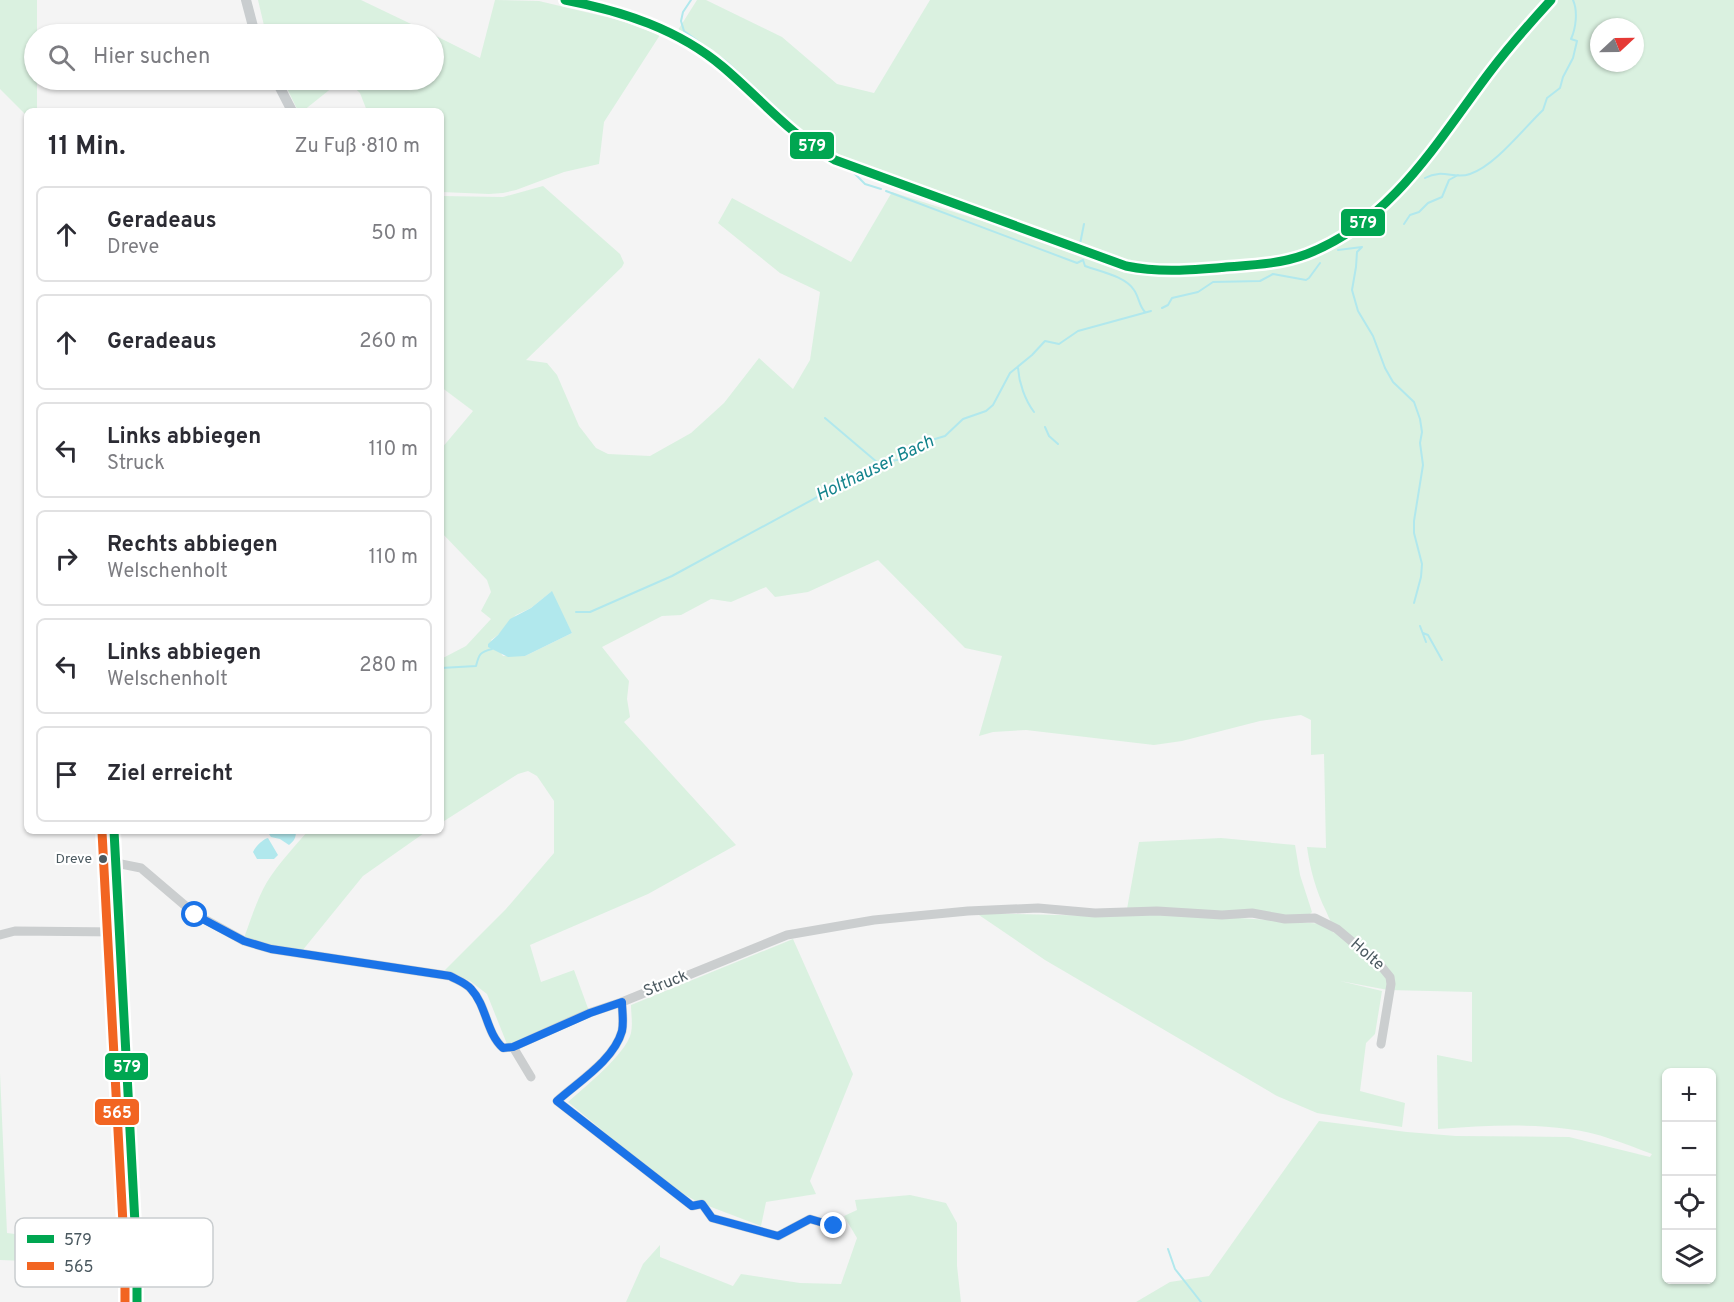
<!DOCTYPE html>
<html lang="de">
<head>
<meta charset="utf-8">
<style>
	body { margin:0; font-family:Overpass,sans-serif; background:#f7f7f7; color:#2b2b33 }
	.controls { position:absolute; right:18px; bottom:18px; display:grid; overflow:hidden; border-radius:9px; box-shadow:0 2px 4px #0004 }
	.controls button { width:54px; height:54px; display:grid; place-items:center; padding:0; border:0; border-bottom:2px solid #e1e1e2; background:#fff; color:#2b2b33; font:30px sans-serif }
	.compass { position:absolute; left:1590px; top:18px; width:54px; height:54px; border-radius:50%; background:#fff; box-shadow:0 2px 4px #0004; rotate:68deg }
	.stop { position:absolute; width:18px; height:18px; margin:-14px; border:4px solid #1a73e8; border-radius:50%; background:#fff }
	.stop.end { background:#1a73e8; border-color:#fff; box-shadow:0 2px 6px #0008 }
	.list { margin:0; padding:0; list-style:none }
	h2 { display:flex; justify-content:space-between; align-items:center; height:78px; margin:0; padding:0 24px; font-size:26px }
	h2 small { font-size:20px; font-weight:400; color:#7c7c81 }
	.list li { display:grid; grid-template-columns:39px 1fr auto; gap:18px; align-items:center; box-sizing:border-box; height:96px; margin:0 12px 12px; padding:0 12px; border:2px solid #e1e1e2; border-radius:9px }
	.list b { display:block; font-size:22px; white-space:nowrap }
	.list p { margin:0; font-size:20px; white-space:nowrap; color:#7c7c81 }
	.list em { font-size:20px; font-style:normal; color:#7c7c81 }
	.icon { flex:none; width:33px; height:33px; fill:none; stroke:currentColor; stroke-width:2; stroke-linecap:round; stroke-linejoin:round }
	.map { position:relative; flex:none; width:1734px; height:1302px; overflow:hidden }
	.search { position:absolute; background:#fff; box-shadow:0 2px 4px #0004; left:24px; top:24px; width:420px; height:66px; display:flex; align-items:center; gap:15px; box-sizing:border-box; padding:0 21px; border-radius:33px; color:#7c7c81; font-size:22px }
	.panel { position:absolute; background:#fff; box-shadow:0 2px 4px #0004; left:24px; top:108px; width:420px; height:726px; border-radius:9px }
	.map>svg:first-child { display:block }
</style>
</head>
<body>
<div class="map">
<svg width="1734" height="1302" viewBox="0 0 1734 1302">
	<rect width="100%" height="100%" fill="#f4f4f4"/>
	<!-- green -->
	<path fill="#daf1e0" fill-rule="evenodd" d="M0 0H37V34H34V80H37V111H27V116L0 89Z
		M258 0H361L432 34H266Z
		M495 0 539 1 619 20 660 35 604 122 599 164 564 172 516 190 503 193 489 194 441 192V111H367L360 93 346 80H434V35L480 58Z
		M697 0H706L782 37 837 84 874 93 930 0H1734V1302H1136L1170 1282 1209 1276 1319 1121 1407 1132 1456 1136 1569 1137 1650 1157 1652 1154C1625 1144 1597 1132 1568 1129 1526 1123 1481 1126 1438 1129L1437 1055 1472 1062V992L1388 990 1340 981 1382 991 1375 1034 1366 1043 1360 1091 1405 1103 1402 1127 1317 1113 1277 1096 1045 960 976 913 1101 916 1166 913 1325 924 1334 933C1333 924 1329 919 1326 911 1316 891 1310 869 1307 847L1326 848 1324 754 1311 755V720L1301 715 1260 721 1182 741 1154 745 1026 730 993 732 979 736 1002 656 965 648 878 560 808 592 775 597 766 587 731 602 711 599 681 615 662 616 602 647 629 681 627 699 630 717 624 722 736 845 648 894 530 945 541 982 574 970 589 1011 516 1044H507L487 994 470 981 445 970 506 909 554 853V801L537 776 528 771 518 774 441 823V659L466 646 491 619 481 611 491 592 487 580 441 532V449L473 411 441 387V196L503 197 543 186 620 254 624 263 622 267 526 360 547 363 557 375 579 426 596 448 608 454 650 456 691 433 724 403 759 358 793 389 810 360 820 292 780 273 718 223 732 198 851 262 892 192 1044 241 1048 231 835 155 807 138 713 50 678 30ZM1599 27H1635V63H1599ZM551 592 572 633 525 656H503L491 640 498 635 516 615 531 608ZM1666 1072H1712V1280H1666Z
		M283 80H345L344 82 333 87 303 111H298Z
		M308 831H427L363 876 302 951 260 943 244 938C251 919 257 899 267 882 279 863 294 847 308 831Z
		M1221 838 1295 845 1300 875 1312 912 1308 916 1127 909 1139 842Z
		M793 939 853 1074 810 1181 816 1194 766 1202 761 1226 698 1202 672 1188 568 1102C585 1087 626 1054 631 1033 633 1024 631 1013 631 1005Z
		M0 1073 7 1233 103 1245 123 1265 0 1260Z
		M910 1195 946 1203 957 1223V1266L961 1302H626L643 1264 660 1245V1257L733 1286 741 1274 800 1283 841 1284 857 1238 844 1216 857 1210 855 1200Z"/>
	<!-- water -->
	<path fill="#b1e8ed" d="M552 591 572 633 525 656 508 657 488 647V644L498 635 510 619 531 608Z
		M267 831H296C296 838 294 841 289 845L280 839 271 837Z
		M268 838 278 855 274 859H257L253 852C255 847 263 839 268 838Z"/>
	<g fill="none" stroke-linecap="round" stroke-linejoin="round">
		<!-- stream -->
		<path stroke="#b1e8ed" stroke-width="2" d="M691 0 683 12 681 21 684 31 727 62 799 129 836 156
			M851 170 865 184 881 189
			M1425 178C1443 168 1454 180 1470 174 1495 166 1523 129 1543 110L1547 98 1560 88 1563 77 1573 58 1577 41 1571 39C1576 28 1578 11 1573 0
			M886 191 1077 263 1083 260 1085 266C1101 272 1125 276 1134 290 1139 297 1139 306 1145 312
			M1404 224 1410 215 1419 212 1428 203 1442 197 1449 180 1458 175
			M1080 244 1084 224
			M1362 247 1357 252 1356 267 1352 290 1358 311 1373 336 1385 368 1393 382 1414 402 1420 419 1422 432 1420 443 1423 465 1414 521V533L1422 564 1421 577 1414 603
			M1338 250 1362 247
			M1162 308 1168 305 1172 298 1198 292 1213 282 1260 281 1273 274 1306 280 1309 278 1320 263
			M1018 368C1019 383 1025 400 1034 412
			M825 418 878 463
			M1045 427 1049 436 1058 444
			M576 612H590L672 576 878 464 906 458 925 442 945 436 963 419 986 411 993 405 1010 373 1032 355 1045 341 1059 344 1078 331 1151 311
			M1420 626 1426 642
			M1423 633 1428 635 1442 660
			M441 668 476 666C479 654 480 652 492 649
			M1168 1249 1175 1269 1201 1302"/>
		<!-- minor -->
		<path stroke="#cbcecf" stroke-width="9" d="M565 0C621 10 680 30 723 67 761 99 789 138 835 160L1126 266C1159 275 1192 270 1226 267 1253 265 1281 263 1307 254 1392 224 1437 141 1489 73 1508 48 1529 24 1551 0
			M116 863 141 868 195 914 244 941 271 949 450 976C457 980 466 983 471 989 487 1006 486 1033 503 1048L513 1047 589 1013 622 1002 787 935 874 920 968 911 1038 908 1095 913 1157 911 1222 915 1252 913 1285 919 1315 918 1337 929 1381 966 1390 977 1391 984 1381 1044
			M0 935 15 931 119 932
			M622 1002C622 1011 624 1022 622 1031 614 1060 578 1082 557 1101L692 1206 702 1204 712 1218 778 1236 810 1219 834 1226
			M513 1047 531 1077"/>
		<!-- major -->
		<path stroke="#c9cdcf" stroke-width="10" d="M246 0 255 34
			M276 80 292 111
			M114 831 137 1261V1302"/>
		<!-- bus-1 casing -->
		<g stroke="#fff" stroke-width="14">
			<path id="bus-1" d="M565 0C622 11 678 29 723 67 761 99 791 136 835 160L1126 266C1160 273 1192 270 1226 267 1253 265 1281 264 1307 254 1391 222 1437 142 1489 73 1508 48 1529 24 1551 0
				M114 831 137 1261V1302"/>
		</g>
		<!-- bus-2 casing -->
		<g stroke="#fff" stroke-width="14">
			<path id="bus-2" d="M102 832 125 1261V1302"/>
		</g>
		<!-- bus-1 -->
		<use href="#bus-1" stroke="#00a651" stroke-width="9"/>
		<!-- bus-2 -->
		<use href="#bus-2" stroke="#f26522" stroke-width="9"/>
	</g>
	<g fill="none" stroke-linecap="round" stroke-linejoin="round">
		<!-- route -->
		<path stroke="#1a73e8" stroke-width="8" d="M195 915 244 941 271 949 450 976C457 980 466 983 471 989 487 1006 486 1033 503 1048L513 1047 590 1013 622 1002C622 1011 624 1022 622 1031 614 1060 578 1082 557 1101L692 1206 702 1204 712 1218 778 1236 810 1219 834 1226"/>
	</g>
	<!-- markers -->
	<circle fill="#4b5960" stroke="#fff" stroke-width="2" cx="103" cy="859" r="5"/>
	<g text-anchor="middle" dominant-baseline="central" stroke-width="4.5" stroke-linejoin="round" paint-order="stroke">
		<!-- bus labels -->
		<g font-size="14" fill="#4b5960" stroke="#fff" text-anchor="end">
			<text x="92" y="859">Dreve</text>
		</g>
		<!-- street labels -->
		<g font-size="16" fill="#4b5960" stroke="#fff">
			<text transform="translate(1367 955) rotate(41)">Holte</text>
			<text transform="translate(666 984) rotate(-22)">Struck</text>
		</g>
		<!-- water labels -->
		<g font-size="18" font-style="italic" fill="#13838c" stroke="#fff">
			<text transform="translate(875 469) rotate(-26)">Holthauser Bach</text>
		</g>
	</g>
	<!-- legend -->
	<rect x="15" y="1218" width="198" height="69" rx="9" fill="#fff" stroke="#c9cdcf" stroke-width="1.5"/>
	<rect x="27" y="1235" width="27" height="8" fill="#00a651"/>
	<rect x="27" y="1262" width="27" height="8" fill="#f26522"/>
	<g font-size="16" fill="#4b5960">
		<text x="64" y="1245">579</text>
		<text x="64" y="1272">565</text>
	</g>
	<g stroke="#fff" stroke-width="2">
		<rect x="789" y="131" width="46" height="29" rx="6" fill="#00a651"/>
		<rect x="1340" y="208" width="46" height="29" rx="6" fill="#00a651"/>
		<rect x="104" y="1052" width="45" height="29" rx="6" fill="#00a651"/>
		<rect x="94" y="1098" width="46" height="28" rx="6" fill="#f26522"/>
	</g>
	<g font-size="16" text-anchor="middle" font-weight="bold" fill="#fff">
		<text x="812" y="151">579</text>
		<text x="1363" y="228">579</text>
		<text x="127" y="1072">579</text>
		<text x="117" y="1118">565</text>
	</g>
</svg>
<div class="controls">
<button>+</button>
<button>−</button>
<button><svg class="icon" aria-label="locate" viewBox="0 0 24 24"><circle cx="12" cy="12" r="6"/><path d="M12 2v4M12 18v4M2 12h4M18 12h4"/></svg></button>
<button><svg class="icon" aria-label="layers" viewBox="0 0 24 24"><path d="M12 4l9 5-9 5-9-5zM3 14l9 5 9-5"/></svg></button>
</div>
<svg class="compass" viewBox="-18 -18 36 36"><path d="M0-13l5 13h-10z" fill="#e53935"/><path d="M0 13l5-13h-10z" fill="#7c7c81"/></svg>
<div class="stop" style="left:195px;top:915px"></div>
<div class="stop end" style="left:834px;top:1226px"></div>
<div class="search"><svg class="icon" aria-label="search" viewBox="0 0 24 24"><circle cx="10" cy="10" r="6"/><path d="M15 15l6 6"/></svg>Hier suchen</div>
<section class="panel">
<h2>11 Min.<small>Zu Fuß · 810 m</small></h2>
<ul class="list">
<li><svg class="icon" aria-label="ahead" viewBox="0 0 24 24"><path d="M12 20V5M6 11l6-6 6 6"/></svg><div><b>Geradeaus</b><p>Dreve</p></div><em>50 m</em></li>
<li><svg class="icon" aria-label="ahead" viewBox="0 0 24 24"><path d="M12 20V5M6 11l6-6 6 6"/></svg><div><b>Geradeaus</b></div><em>260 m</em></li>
<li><svg class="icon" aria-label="left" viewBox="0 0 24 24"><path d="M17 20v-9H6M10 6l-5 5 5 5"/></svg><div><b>Links abbiegen</b><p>Struck</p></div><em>110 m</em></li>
<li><svg class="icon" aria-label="right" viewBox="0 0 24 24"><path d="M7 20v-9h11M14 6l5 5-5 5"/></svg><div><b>Rechts abbiegen</b><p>Welschenholt</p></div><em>110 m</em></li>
<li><svg class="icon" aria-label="left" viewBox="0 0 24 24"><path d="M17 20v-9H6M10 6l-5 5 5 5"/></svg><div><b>Links abbiegen</b><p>Welschenholt</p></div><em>280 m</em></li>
<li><svg class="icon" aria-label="arrive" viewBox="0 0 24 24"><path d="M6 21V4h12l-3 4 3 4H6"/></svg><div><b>Ziel erreicht</b></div></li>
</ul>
</section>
</div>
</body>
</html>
